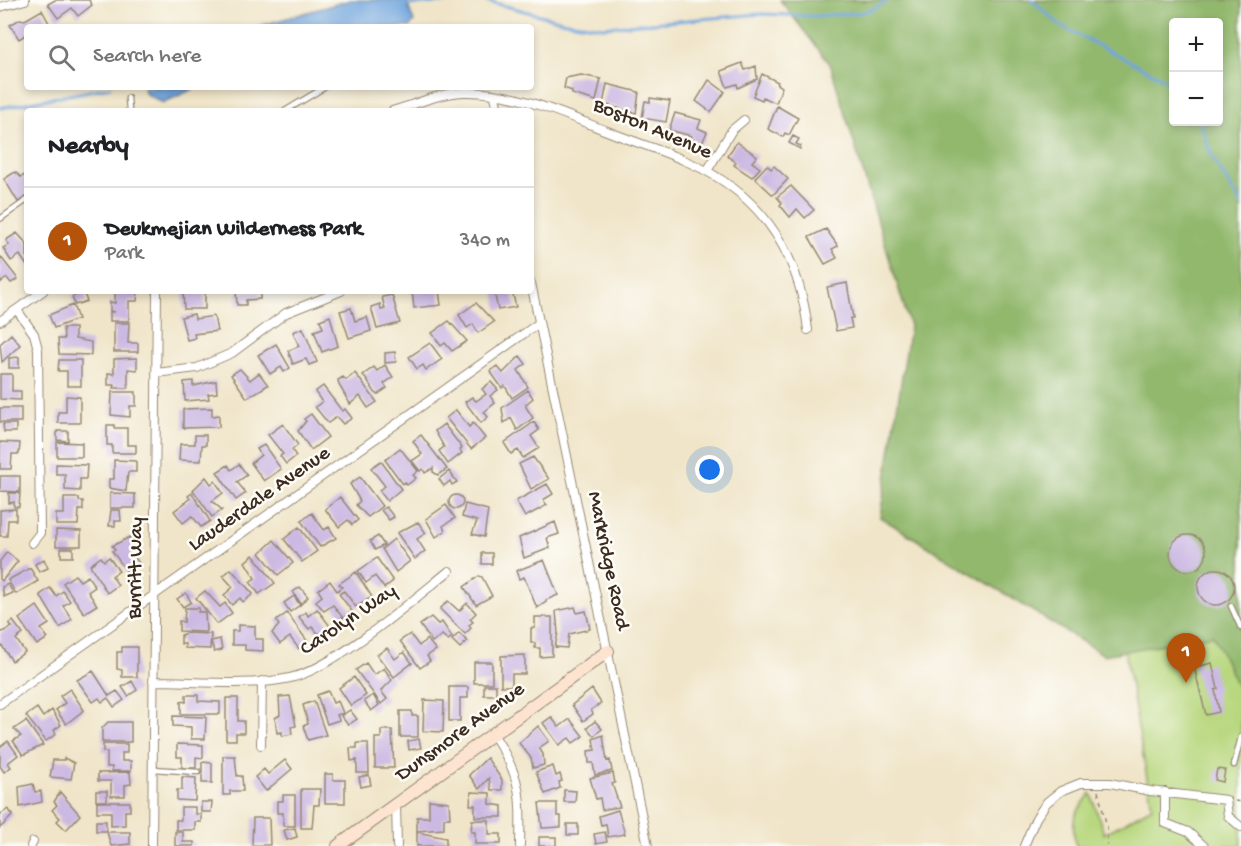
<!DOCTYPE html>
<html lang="en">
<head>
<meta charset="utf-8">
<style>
	body { margin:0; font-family:"Gochi Hand",sans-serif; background:#f2f2f2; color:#202124 }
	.controls { position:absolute; right:18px; top:18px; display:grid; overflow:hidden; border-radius:6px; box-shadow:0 3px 9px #0003 }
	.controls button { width:54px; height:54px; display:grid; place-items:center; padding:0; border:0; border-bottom:2px solid #e0e0e0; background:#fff; color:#202124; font:30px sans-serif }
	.you { position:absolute; left:710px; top:470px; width:21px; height:21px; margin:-15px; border:4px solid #fff; border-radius:50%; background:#1a73e8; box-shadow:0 0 0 9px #1a73e833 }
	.badge { display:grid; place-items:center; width:39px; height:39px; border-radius:50%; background:#b45309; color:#fff; font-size:20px; font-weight:700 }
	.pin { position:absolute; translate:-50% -50px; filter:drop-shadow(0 2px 3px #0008) }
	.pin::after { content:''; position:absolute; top:32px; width:21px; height:18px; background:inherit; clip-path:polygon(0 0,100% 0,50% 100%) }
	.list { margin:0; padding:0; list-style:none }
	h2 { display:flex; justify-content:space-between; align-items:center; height:78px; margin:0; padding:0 24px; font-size:26px }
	h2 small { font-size:20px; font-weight:400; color:#757577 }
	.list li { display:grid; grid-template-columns:39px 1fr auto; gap:18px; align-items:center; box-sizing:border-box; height:108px; padding:0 24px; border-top:2px solid #e0e0e0 }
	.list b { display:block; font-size:22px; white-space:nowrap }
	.list p { margin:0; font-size:20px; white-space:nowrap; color:#757577 }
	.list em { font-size:20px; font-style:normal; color:#757577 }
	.icon { flex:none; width:33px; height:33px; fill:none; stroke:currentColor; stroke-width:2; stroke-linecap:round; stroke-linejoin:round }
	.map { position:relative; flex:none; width:1241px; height:846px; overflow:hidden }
	.search { position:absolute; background:#fff; box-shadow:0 3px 9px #0003; left:24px; top:24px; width:510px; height:66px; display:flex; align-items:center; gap:15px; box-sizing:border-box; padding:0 21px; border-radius:6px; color:#757577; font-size:22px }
	.panel { position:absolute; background:#fff; box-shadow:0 3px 9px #0003; left:24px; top:108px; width:510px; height:186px; border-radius:6px }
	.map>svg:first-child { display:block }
</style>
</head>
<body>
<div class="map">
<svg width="1241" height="846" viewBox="0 0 1241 846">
	<rect width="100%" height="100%" fill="#fdfcf7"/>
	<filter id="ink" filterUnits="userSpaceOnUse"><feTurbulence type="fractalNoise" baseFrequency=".0167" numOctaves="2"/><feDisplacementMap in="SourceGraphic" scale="12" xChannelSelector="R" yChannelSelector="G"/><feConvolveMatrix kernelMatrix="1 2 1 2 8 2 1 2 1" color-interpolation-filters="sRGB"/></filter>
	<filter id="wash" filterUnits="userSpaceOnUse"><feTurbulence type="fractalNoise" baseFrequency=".008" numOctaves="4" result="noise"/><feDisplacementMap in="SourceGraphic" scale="24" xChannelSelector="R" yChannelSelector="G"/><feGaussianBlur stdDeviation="1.35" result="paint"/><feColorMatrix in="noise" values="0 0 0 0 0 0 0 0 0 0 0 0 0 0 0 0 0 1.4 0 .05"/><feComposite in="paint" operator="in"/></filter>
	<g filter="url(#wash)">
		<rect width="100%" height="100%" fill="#f0e5c9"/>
		<!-- green -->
		<path fill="#b8d77e" stroke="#7a804e" stroke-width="1.5" d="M1241 436V846H1076C1070 818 1074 815 1091 793L1104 834 1152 807 1109 560Z"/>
		<!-- forest -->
		<path fill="#92b86d" stroke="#667146" stroke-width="1.5" fill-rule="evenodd" d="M780 0H1241V694L1213 635 1104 655 880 517 910 326 830 64ZM1174 22H1218V122H1174Z"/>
		<!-- water -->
		<path fill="#71a5dd" stroke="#56687e" stroke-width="1.5" d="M350 0H406L414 22 409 27H256Z
			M144 87H197L163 103 145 93Z"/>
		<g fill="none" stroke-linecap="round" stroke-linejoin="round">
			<!-- stream -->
			<path stroke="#71a5dd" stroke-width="3" d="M1032 0 1061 26 1174 84
				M406 5 483 0 566 22 603 27 761 14 815 16 857 13 871 10 889 0
				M0 108 110 87
				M1200 122 1211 155 1241 204"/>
		</g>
		<g id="blocks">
			<!-- building -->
			<path fill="#ccb9e3" d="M55 0H89L92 5 78 16 72 8 58 18 48 4Z
				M42 10 51 27H27V34L19 39 10 25 20 19 25 20Z
				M742 63 745 70 756 66 757 79 738 88 737 84 727 87 721 71Z
				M762 74 778 82 777 84 782 87 776 103 763 97 762 100 753 96Z
				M581 75 601 79 596 101 572 94V91L564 88 566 78Z
				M709 80 725 92 711 112 696 101Z
				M607 84 639 92 636 113 603 104Z
				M650 98 670 101 666 122 642 118 645 101 650 102Z
				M777 106 798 118 789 135 785 133 783 137 768 129Z
				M675 113 701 120 698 128 707 132 702 143 691 139 692 136 669 130Z
				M793 136 799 139 796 144 801 146 800 149 789 143Z
				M737 142 757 156 752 162 760 168 752 177 734 165 736 162 727 156Z
				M767 165 771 169 774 166 788 179 773 195 755 178Z
				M15 172 21 177 27 174V196L18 202 4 179Z
				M791 186 814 210 805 218 797 209 790 217 780 205 782 203 777 197Z
				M826 229 838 246 832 249 837 258 825 264 809 237Z
				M17 233 27 244V266L20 255 11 261 3 248 9 245 6 240Z
				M0 256 18 279 11 283 7 278 0 283Z
				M847 283 853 318H850L852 328 836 331 827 287Z
				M115 291H138L137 301H129V321H110V312H115L110 311V302L115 303Z
				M236 291H260V299L246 300V305H237Z
				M412 291H439L441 305 414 308Z
				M494 291H512L516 307 498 310Z
				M83 292 87 301 75 305 72 297Z
				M183 292H205V309H184Z
				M392 295 400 323 377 329 371 307 380 304 381 310 385 309 382 297Z
				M476 303 494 322 478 333 473 324 467 328 459 315Z
				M73 305 78 319 54 328 49 315Z
				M351 308 355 321 367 317 371 331 349 338 340 311Z
				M194 314 195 319 214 316 217 331 194 334 195 338 187 340 181 317Z
				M330 316 338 346 322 352 314 331 323 328 320 320Z
				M449 321 467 341 452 351 445 343 441 346 432 333Z
				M114 323H129L128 343H138V352H114Z
				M63 328H75V339L91 342V355L59 354 58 339H64Z
				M303 328 317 362 309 365 306 359 293 364 288 351 299 346 293 332Z
				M11 334 20 345 2 362 0 344Z
				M430 343 442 359 426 370 423 365 417 369 409 357Z
				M276 344 290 368 284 372 281 367 270 374 258 355Z
				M395 352 396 362 385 363V353Z
				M520 356 526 364 518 370 528 387 512 398 505 386 502 388 490 371 497 366 503 373Z
				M19 357V368H9V358Z
				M137 358V370L128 369V388H114L115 385H108V373L114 374V359Z
				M59 360H81V386H67V371H58Z
				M385 365 393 377 384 384 387 388 377 395 363 375 374 367 377 371Z
				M240 369 250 380 259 373 268 385 247 398 231 375Z
				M355 373 377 402 368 408 360 396 350 404 339 385 338 380 343 377 346 380Z
				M0 374H12V391H21V400L0 399Z
				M193 381V386L216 381 217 393 208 394 209 399 185 401 184 382Z
				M491 382 498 390 490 396 495 403 484 412 488 417 481 423 465 402 472 397 476 401 486 394 482 389Z
				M323 386 342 411 345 409 352 418 343 424 337 417 328 423 315 407 322 402 315 392Z
				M528 390 533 398 526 404V407L533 418 517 430 511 418 504 423 502 408Z
				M112 392H136V406H130V417L111 415Z
				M66 396 80 397V423H58V412H66Z
				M0 408H21V422H0Z
				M212 408V416L219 415V427L183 428V409Z
				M456 410 469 427 473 423 485 438 471 449 446 418Z
				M311 414 328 437 311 450 298 431 306 421 304 419Z
				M534 422 539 430 531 436 539 448 523 458 518 450 511 454 504 443Z
				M3 424H16V432H4Z
				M283 424 298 445 292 450 296 456 286 464 280 456 283 454 268 435Z
				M444 424 462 448 460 450 462 453 448 464 439 451 444 447 435 431Z
				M107 425H114V428H127V445H136V453H112V445H107Z
				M57 431H68V441L57 440Z
				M195 435H206V445H202L201 461 179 460 180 444H195Z
				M421 435 447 469 438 475 433 472V468L425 473 423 469 420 471 412 461 422 454 413 441Z
				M0 442 20 443 19 454H12L11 469H0Z
				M57 442 82 443V457H57Z
				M264 445 281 469 264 481 251 463 261 455 257 449Z
				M400 448 418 471 413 475 416 478 407 485 405 482 403 484 385 460Z
				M533 457 549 479 531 489 519 464Z
				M114 460 136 461V472H128L126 491 109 488V479H114Z
				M381 461 401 489 387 501 379 490 385 486 371 468Z
				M56 464 87 465 86 479H80V491L65 490V474H56Z
				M239 464 247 475 237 482 246 493 236 500 217 472 228 465 231 470Z
				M449 471 457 482 452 485 450 481 444 486 439 479Z
				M0 476H20V492L0 491Z
				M206 477 211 484 215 481 223 493 212 501 222 510 212 517 193 490Z
				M360 477 382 506 368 517 356 505 360 501 350 484Z
				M547 484 553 494 543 500 547 505 525 517 516 501Z
				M9 493H20L19 507H14V502L9 503Z
				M110 493 135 494V508H110Z
				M192 493 210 521 201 527 192 516 183 523 174 511 190 499 188 496Z
				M449 502a7 7 0 1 1 14 0a7 7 0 1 1-14 0Z
				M340 497 358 520 352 525 348 520 339 527 325 509Z
				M64 498H79V501H83V510H79L78 525H56V514H64Z
				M465 504 488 510 484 537 472 534 477 521 462 517Z
				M446 505 455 518 443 526 445 531 436 537 426 519Z
				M386 507 394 517 389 520 381 510Z
				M16 509V520H8L7 536H0V510Z
				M111 510H120L121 521H115V526H109Z
				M312 513 324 530 329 527 336 538 320 547 301 521Z
				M418 522 426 533 417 539 425 551 415 559 397 533Z
				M555 522 559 534 547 538 550 548 524 558 519 538Z
				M299 527 317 551 302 562 284 539Z
				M56 530 81 531V546H56Z
				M1170 553a18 18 0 1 1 36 0a18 18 0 1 1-36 0Z
				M378 536 384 545 375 550 370 541Z
				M130 537 137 546 130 551 139 563 127 572 112 551 115 550 112 546Z
				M394 539 410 561 396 572 382 549Z
				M274 540 293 563 278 575 260 553Z
				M61 548H73V557H61Z
				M7 552 18 561 2 581 0 579V561Z
				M482 553H492V564H482Z
				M253 555 275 583 259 594 250 582 255 578 245 562Z
				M101 557 104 561 109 557 119 571 112 576 118 585 107 593 90 565Z
				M377 558 393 581 384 588 375 576 366 583 358 571Z
				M44 559 48 568 39 572 35 564Z
				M544 560 558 595 546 600V602L537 608 524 577 519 579 516 571Z
				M30 568 38 581 16 594 8 580Z
				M1198 587a18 18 0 1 1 36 0a18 18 0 1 1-36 0Z
				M231 569 253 594 243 602 240 598 232 605 224 595 233 587 223 576Z
				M356 572 372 597 356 607 344 591 339 594 352 611 343 618 333 605 324 611 316 601 322 596 318 590 330 581 337 591 342 587 339 584Z
				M75 575 80 581 88 576 95 587 88 592 97 605 84 613 63 583Z
				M479 576 482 577 492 596 476 605 464 587Z
				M8 584 13 593 4 597 2 587Z
				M300 587 308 597 301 604 293 592Z
				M50 588 56 596 63 591 70 601 63 606 72 619 60 628 40 595Z
				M205 591 220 607 225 603 232 613 217 624 196 598Z
				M186 593 191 602 183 607 177 599Z
				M294 596 300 605 290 612 284 603Z
				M448 601 459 611 467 603 476 613 470 619 473 622 469 625 471 628 465 634 440 609Z
				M37 606 49 624 41 629 48 638 37 645 19 619Z
				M575 607 577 613 586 611 590 629 569 634 567 648 555 647 558 633 556 611Z
				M185 608H199L198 612H205L206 632 179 631V621L184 622Z
				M317 609 330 626 319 634 312 627 309 629 299 617 306 612 308 616Z
				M287 613 308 642 299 649 290 637 280 644 272 633 279 625 276 621Z
				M431 617 438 624 442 622 452 637 448 640 442 635 432 642 420 625Z
				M535 617H552V656L540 657V648H535V643H531V628H535Z
				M13 621 23 634 16 639 25 652 12 661 0 643V633L12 627 9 624Z
				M238 625 255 626V639H263V651L245 650V645H232V631H238Z
				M186 633 211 634 210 649 185 648V644H181V635Z
				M459 633 467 641 460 648 452 640Z
				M410 634 419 646 427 639 436 650 427 656 430 661 420 668 400 641Z
				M220 639 222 650 214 652 211 641Z
				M122 647H137V677H122V670L117 669V652H122Z
				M387 648 395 659 404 652 412 663 394 677 377 655Z
				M525 655V674H512V686H501V656Z
				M1199 661 1200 666 1212 663 1218 689 1215 690 1219 712 1206 715 1194 667 1196 662Z
				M474 662H492V683H474Z
				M366 663 374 675 384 668 392 680 381 691 387 699 381 704 356 670Z
				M93 671 109 696 117 691 124 700 114 707 108 698 102 702 99 698 93 702 77 680Z
				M354 677 366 695 351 706 339 688Z
				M132 681 137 690 128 696 122 687Z
				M484 685H496V695H484Z
				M449 687H468V698H460V721H449Z
				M70 689 84 710 66 724 56 710 65 703 60 696Z
				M592 689 601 703 591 710 593 714 583 721 572 705Z
				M328 691 333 703 338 701 343 713 337 715 339 720 327 724 317 695Z
				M186 695H198V701L220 702V714H181V701L186 702Z
				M373 695 379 705 371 711 364 701Z
				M290 696 296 726 291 727 292 734 282 736V732L277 733 275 718 280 715 279 697Z
				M226 698H238V721H244V733H236V740H226Z
				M424 700 444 701 443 732 423 731Z
				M314 701 326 735 308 740 303 726 308 724 303 705Z
				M37 708 43 717 52 710 61 725 54 730 56 734 46 741 26 716Z
				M350 710 357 719 348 725 341 716Z
				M400 711H412V716H418V737H400Z
				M173 716 206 717 205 739H191V727L173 726Z
				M551 717 559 727 570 719 583 736 573 743 569 738 559 745 543 723Z
				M26 721 43 745 23 755 13 741 21 736 14 729Z
				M595 721 602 729 594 736 587 728Z
				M108 722H131V742H102V728Z
				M538 726 549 741 539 748 543 754 544 765 533 768 531 758 519 743Z
				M381 730H392L394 768H375V738H381Z
				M603 735 607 761 610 760 612 771 595 775 593 763H589L588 751 595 750 593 739Z
				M419 739 421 748 409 750 408 741Z
				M8 741 18 755 8 763 11 767 4 772 0 766V747Z
				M357 743H368L369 773H357V760L351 761 350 748H357Z
				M103 744H127V753H122V761H131V771H112V767H107V752H103Z
				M177 744 203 745V758L196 757V768H182V757H177Z
				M223 756H235L237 776H242L243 791H230V795H223Z
				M64 758 74 763 71 779 50 777 53 760H64Z
				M487 758 502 780V790H491L489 778 479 789 469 775Z
				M285 760 292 769 266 791 255 777 264 769 268 774Z
				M202 762 212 763V783H202Z
				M553 766 556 776 560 774 562 781 559 782 560 788 545 794 536 772Z
				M1217 769 1225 770 1223 782 1215 780Z
				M130 772 131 784 125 785V796H111V781H98V773Z
				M613 773 615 783 612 784 620 807 602 810 600 798 596 799 590 778Z
				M325 774H333V780H345V803H325Z
				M369 775 371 785 361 787 359 777Z
				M182 777 196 778 195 801 177 800V790H182Z
				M33 784 35 792 41 791 42 802 20 807 19 787Z
				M301 789H320L319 805H314L312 828H301Z
				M564 790 576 791 575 802H564Z
				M96 791H107V801H96Z
				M60 792 80 815 66 830 57 821 60 818 52 810 57 805 54 802Z
				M471 792 490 793V804L502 806V817H475V805H470Z
				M283 795H295V826H283V813H277V801H283Z
				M429 800 449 802 450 818H444V829L417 831V817H429Z
				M97 802H130V811H125V825L111 826V812H97Z
				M201 802H212L211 812H201Z
				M539 803H557V816H561V827L542 828Z
				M181 807H195V814H201V822H195V830H176V820H181Z
				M8 809 13 815 0 828V812L1 814Z
				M618 810 625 834 608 837 606 824 601 825 599 816Z
				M253 818H269L270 845H252Z
				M472 820H489V834H501V844H475V832H471Z
				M96 821H106V831H96Z
				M567 824H578V835H567Z
				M295 828 297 837 287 840 284 830Z
				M107 832H130V844L111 846Z
				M175 832H183V842H194V846H175Z
				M417 832 446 838V846H417Z
				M605 832 607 842 596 844 594 834Z
				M539 837H556V846H539Z"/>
		</g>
	</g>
	<g filter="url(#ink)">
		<use href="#blocks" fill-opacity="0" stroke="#968874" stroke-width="1.5"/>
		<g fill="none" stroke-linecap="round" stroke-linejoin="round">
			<!-- lane casing -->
			<g stroke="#968874" stroke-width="7">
				<path id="lane" d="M128 98 129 111
					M285 111 325 87
					M0 219 27 200
					M1231 606 1241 628
					M1234 765 1241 737
					M153 769 198 772"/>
			</g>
			<!-- street casing -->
			<g stroke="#968874" stroke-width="10">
				<path id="street" d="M0 7 25 0
					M495 96 498 111
					M392 111C414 105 440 93 463 92 511 90 563 114 607 131 634 142 662 150 688 162 762 194 799 252 808 330
					M707 171 732 130 744 120
					M531 283 648 846
					M17 310 34 334 38 349 40 533 32 543
					M0 321 43 291
					M156 373 197 368 232 353 286 313 341 291
					M153 681C196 681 249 687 290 678 333 669 413 600 449 571
					M0 704 539 323
					M493 734C522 778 521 794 520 846
					M261 745 262 681
					M1165 792V823L1188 832 1204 846
					M396 804 397 846
					M31 846 33 842
					M152 846 157 291
					M1024 846 1036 818 1047 802 1061 791 1081 783H1110L1150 791 1226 800 1228 816 1241 827"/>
			</g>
			<!-- secondary casing -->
			<g stroke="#968874" stroke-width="14">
				<path id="secondary" d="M338 846 608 651"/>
			</g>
			<!-- path -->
			<path stroke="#968874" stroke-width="1.5" stroke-dasharray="4.5 4.5" stroke-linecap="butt" d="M1098 791 1107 827V846
				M1235 801 1241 802"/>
			<!-- lane -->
			<use href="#lane" stroke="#fff" stroke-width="4.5"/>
			<!-- street -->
			<use href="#street" stroke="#fff" stroke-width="8"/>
			<!-- secondary -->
			<use href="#secondary" stroke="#fde4d1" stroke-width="12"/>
		</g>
	</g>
	<g text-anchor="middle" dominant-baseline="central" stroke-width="5" stroke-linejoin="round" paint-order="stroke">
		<!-- street labels -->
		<g font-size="21" fill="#3b2a1e" stroke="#fdfcf7">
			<text transform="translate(652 130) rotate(23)">Boston Avenue</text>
			<text transform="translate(260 500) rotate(-35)">Lauderdale Avenue</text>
			<text transform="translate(607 561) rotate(78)">Markridge Road</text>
			<text transform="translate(137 568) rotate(-89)">Burritt Way</text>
			<text transform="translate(349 621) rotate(-34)">Carolyn Way</text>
			<text transform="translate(461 733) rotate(-36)">Dunsmore Avenue</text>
		</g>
	</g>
</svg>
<div class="controls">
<button>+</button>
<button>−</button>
</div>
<div class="you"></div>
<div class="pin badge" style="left:1186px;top:683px">1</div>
<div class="search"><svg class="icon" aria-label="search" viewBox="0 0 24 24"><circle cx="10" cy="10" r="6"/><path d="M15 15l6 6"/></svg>Search here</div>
<section class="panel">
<h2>Nearby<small></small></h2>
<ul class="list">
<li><span class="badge">1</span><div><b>Deukmejian Wilderness Park</b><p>Park</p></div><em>340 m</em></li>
</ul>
</section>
</div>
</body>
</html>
